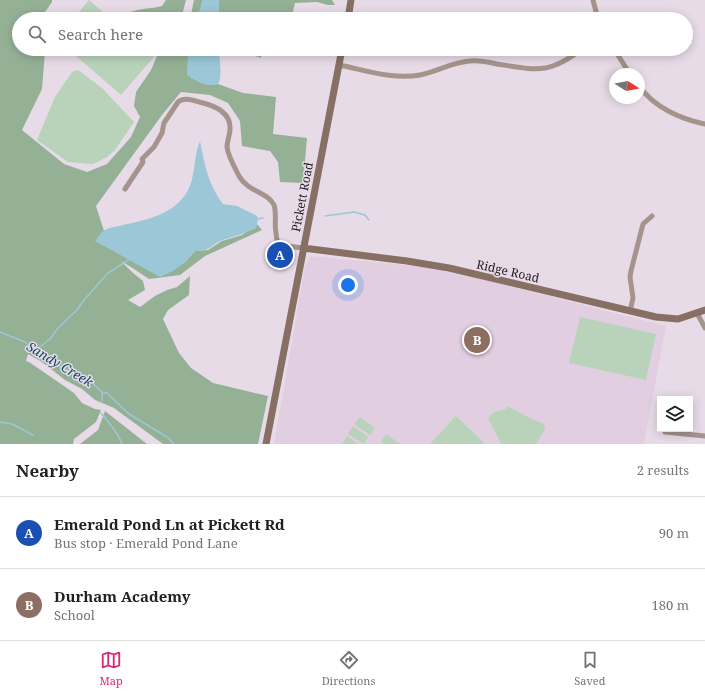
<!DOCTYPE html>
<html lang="en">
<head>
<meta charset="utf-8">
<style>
	body { margin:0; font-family:"Noto Serif",serif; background:#f6f6f6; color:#202124 }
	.controls { position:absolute; right:12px; bottom:12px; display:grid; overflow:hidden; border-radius:0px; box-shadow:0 2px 10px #0003 }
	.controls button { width:36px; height:36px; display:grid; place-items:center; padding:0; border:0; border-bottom:1px solid #e0e0e0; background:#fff; color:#202124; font:20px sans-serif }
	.compass { position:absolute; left:609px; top:68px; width:36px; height:36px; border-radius:50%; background:#fff; box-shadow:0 2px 10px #0003; rotate:101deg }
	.you { position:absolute; left:348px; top:285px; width:14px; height:14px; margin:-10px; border:3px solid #fff; border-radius:50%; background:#1a73e8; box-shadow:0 0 0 6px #1a73e833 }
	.badge { display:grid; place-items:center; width:26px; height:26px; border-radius:50%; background:#db2777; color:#fff; font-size:13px; font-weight:700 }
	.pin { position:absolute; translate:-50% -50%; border:2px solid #fff; box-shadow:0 1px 4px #0006 }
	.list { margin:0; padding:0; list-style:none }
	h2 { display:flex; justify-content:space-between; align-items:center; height:52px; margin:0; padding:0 16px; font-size:17px }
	h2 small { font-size:13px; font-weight:400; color:#757577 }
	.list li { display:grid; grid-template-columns:26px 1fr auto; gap:12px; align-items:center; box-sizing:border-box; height:72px; padding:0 16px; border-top:1px solid #e0e0e0 }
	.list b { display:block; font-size:15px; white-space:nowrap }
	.list p { margin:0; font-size:13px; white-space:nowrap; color:#757577 }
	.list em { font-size:13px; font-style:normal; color:#757577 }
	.icon { flex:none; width:22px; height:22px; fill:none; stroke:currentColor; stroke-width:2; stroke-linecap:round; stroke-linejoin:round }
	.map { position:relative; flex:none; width:705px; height:444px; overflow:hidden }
	.search { position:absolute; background:#fff; box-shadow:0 2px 10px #0003; left:12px; right:12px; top:12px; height:44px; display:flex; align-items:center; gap:10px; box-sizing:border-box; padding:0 14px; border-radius:22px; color:#757577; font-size:15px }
	.sheet { height:196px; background:#fff }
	nav { display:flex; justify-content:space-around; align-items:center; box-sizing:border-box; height:56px; border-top:1px solid #e0e0e0; background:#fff; font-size:11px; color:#757577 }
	nav a { display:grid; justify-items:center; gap:2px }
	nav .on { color:#db2777 }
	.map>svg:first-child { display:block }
</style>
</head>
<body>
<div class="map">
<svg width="705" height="444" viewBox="0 0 705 444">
	<rect width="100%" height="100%" fill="#e7dbe7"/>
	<!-- built -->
	<path fill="#e1cfe1" d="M311 256 424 267 482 279 666 326 644 444H274L305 266Z"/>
	<!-- green -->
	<path fill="#b9d3ba" d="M89 0 111 19H73Z
		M68 49H145L154 57 121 95Z
		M78 70 102 88 134 122 115 150 107 157 93 164 68 162 37 140 55 97 72 72Z
		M580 317 656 334 646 380 569 363Z
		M508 406 528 417 544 424 545 429 536 444H501L488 418 494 412 506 409Z
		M456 416 485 444H430Z
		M360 417 375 428 370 435 354 424Z
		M353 426 368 437 364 444 348 434Z
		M386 434 400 444H384L381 442Z
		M347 436 358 444H342Z"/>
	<!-- forest -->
	<path fill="#94b196" d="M0 0H52V2C39 21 41 19 19 19V49H38L45 52 42 89 22 130 64 164 87 172 107 164 131 137 140 117 134 106 136 92 151 70 157 56 153 49H189L212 85 218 84 243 93 276 97 273 134 307 138 303 183 280 182 278 162 270 151 242 146 240 121 228 103 210 95 181 92 162 115 96 206 104 231 96 241 184 263 195 251 208 250 222 241 242 235 257 224 262 230 205 256 180 275 149 279 134 269 121 261 132 272 143 281 145 290 128 300 140 307 155 296 167 290 177 287 190 276 189 295 168 310 163 319 179 353 191 368 213 383 268 396 258 444H163L114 408 95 400 82 389 65 380 42 362 28 354 26 361 29 362 74 393 82 403 95 409 101 410 96 422 74 439 73 444H0Z
		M166 0H186L181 19H132L128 13C139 8 151 9 162 6Z
		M194 0H203L197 19H190Z
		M219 0H332L335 5H328L317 2 295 3 291 19H219Z
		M237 49H262L261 58Z
		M105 411 147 444H80L98 430Z"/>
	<!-- water -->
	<path fill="#9cc7d7" d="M203 0H219V19H197Z
		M188 49H219C219 59 223 77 218 84 206 87 197 82 187 75Z
		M200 141C204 163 209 187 223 204L237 206 257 216 258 219 256 228C245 234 234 236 223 240 210 245 211 251 195 251L184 263 173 271 160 277 95 241C98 238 100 233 103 231 109 227 117 227 123 225 147 220 174 214 187 192 196 177 193 157 200 141Z"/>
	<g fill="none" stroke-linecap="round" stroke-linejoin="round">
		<!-- stream -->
		<path stroke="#9cc7d7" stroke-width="1.5" d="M325 216 354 212 365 215 369 220
			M258 219 263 218
			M0 332 25 342 45 358 64 369 90 381 102 392 107 393 129 414 167 437 174 444
			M36 350 50 339 58 328 77 310 84 300 108 273 130 259
			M102 393V401
			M101 413C109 423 118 432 122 444
			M0 422 12 424 33 435"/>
		<!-- street -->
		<path stroke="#a4948c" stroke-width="5" d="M593 0 598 19
			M614 49 630 74
			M339 65C365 70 393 80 420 75 437 72 452 62 470 61 479 60 488 62 497 64 537 70 548 75 582 49
			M639 86C654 107 680 119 705 124
			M125 189 143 162 142 159 154 147 162 133 164 123 178 102C184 97 192 100 199 102 213 105 231 112 230 129 230 135 227 141 227 147 228 156 235 168 239 176 248 192 268 192 274 205 277 214 274 224 276 233 276 237 277 241 279 245L303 248
			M630 311 633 298 630 277 631 271 643 224 652 216
			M697 313 705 328
			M665 432 705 436"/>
		<!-- secondary -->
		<path stroke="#876f64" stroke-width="7" d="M348 19 351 0
			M303 248 407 261 449 268 656 317 678 319 705 310
			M266 444 342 49"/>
	</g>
	<g text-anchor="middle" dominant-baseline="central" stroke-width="3" stroke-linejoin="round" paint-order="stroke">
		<!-- street labels -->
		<g font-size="12" fill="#231f23" stroke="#e7dbe7">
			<text transform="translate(302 197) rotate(-79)">Pickett Road</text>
			<text transform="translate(508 271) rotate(13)">Ridge Road</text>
		</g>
		<!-- water labels -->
		<g font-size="13" font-style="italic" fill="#104b5c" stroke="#e7dbe7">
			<text transform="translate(60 364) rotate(31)">Sandy Creek</text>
		</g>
	</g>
</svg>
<div class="controls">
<button><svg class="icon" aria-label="layers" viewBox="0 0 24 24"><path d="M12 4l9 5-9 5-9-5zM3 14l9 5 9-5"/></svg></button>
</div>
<svg class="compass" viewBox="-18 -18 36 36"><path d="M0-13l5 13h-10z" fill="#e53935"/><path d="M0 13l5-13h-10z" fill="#757577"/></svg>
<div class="you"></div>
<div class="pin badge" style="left:280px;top:255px;background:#1a4fb4">A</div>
<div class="pin badge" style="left:477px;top:340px;background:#8d6e63">B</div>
<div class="search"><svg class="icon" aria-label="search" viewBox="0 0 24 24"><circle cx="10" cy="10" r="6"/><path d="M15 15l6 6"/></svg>Search here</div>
</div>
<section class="sheet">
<h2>Nearby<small>2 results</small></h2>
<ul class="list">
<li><span class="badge" style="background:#1a4fb4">A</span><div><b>Emerald Pond Ln at Pickett Rd</b><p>Bus stop · Emerald Pond Lane</p></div><em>90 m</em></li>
<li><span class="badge" style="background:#8d6e63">B</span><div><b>Durham Academy</b><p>School</p></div><em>180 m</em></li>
</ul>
</section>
<nav>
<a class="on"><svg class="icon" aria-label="map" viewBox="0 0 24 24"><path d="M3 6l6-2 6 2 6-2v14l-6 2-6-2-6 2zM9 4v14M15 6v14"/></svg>Map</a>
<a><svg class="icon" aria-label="directions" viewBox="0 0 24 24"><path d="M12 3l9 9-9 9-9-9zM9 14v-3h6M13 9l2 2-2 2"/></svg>Directions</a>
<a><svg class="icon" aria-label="saved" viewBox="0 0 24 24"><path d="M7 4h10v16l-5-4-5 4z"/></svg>Saved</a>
</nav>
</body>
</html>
